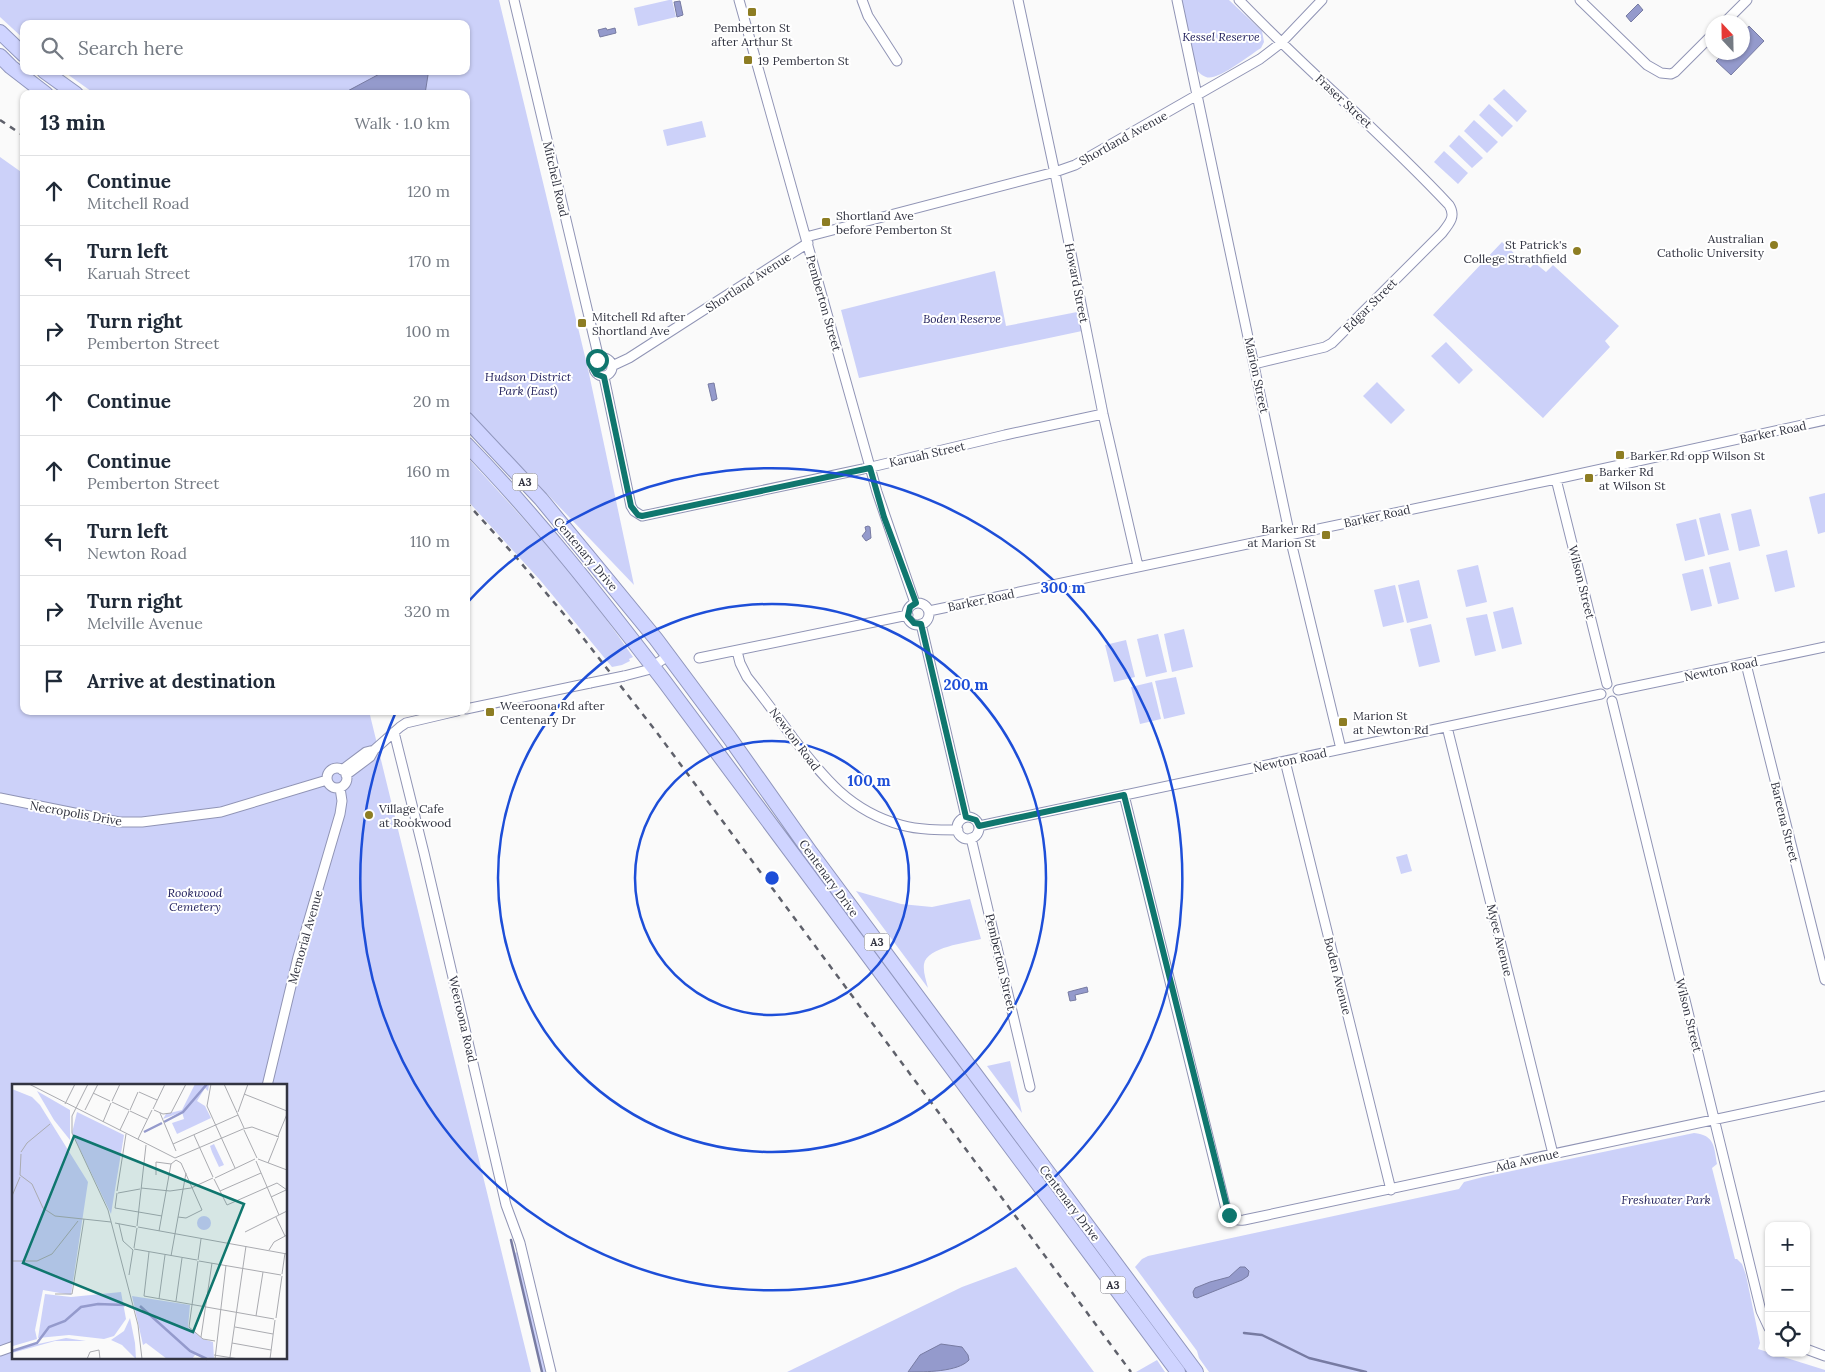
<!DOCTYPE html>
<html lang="en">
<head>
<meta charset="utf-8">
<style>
	body { margin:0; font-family:Lora,serif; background:#f2f2f3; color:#1f2937 }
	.controls { position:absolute; right:15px; bottom:15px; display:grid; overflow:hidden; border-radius:10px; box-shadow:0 1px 4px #0004 }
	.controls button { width:45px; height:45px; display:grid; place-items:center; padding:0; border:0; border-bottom:1px solid #e0e1e3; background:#fff; color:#1f2937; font:25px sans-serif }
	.compass { position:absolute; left:1705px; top:15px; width:45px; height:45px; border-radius:50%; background:#fff; box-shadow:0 1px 4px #0004; rotate:338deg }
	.stop { position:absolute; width:15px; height:15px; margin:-11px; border:4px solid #0f766e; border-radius:50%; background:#fff }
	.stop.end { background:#0f766e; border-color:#fff; box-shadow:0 1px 5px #0008 }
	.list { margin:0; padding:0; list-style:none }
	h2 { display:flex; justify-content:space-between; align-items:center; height:65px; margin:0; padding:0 20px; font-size:21px }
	h2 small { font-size:16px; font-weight:400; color:#747a83 }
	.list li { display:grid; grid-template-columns:32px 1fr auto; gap:15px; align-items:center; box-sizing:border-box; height:70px; padding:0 20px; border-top:1px solid #e0e1e3 }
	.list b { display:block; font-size:19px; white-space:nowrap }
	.list p { margin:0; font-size:16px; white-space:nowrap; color:#747a83 }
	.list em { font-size:16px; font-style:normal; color:#747a83 }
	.icon { flex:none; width:28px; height:28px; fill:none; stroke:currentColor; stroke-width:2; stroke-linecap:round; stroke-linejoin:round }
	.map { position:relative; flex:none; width:1825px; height:1372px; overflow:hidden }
	.search { position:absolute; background:#fff; box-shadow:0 1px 4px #0004; left:20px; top:20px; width:450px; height:55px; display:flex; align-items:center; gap:12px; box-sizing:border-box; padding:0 18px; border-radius:10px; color:#747a83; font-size:19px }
	.panel { position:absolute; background:#fff; box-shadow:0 1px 4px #0004; left:20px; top:90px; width:450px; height:625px; border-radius:10px }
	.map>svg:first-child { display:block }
</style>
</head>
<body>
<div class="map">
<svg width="1825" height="1372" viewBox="0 0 1825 1372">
	<rect width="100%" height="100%" fill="#fafafa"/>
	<!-- green -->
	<path fill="#ccd1f9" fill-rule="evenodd" d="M0 0H499L588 369 634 585 466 409V94H95L63 71H466V24H24V39L0 17Z
		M669 0H672L676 17 638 26 634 8Z
		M1181 0H1229L1262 31 1264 42 1261 48C1251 54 1217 82 1206 77 1200 75 1197 70 1194 66Z
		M1504 89 1527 111 1517 122 1493 99Z
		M1489 104 1513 126 1502 137 1479 115Z
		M1474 120 1498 142 1487 153 1464 131Z
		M702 121 706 137 667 146 663 130Z
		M1459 135 1483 158 1472 168 1449 146Z
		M1444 151 1468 173 1458 184 1434 162Z
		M0 157 24 174V711H369L531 1372H0ZM14 1086H286V1358H14Z
		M1502 242 1530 268 1535 263 1546 272 1553 265 1619 326 1605 341 1610 347 1543 418 1433 315Z
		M995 271 1006 326 1077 312 1082 331 859 378 841 310Z
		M1446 342 1473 370 1459 384 1431 356Z
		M1377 382 1405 410 1391 424 1363 396Z
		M466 456C526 521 583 583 633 657L629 659 630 661 622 665 612 667 540 580 466 499Z
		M1825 493V532L1818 534 1809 497Z
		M1751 509 1760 546 1739 551 1731 514Z
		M1720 513 1729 550 1708 555 1699 518Z
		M1696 519 1705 556 1685 561 1676 524Z
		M1787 550 1795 587 1775 592 1766 555Z
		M1730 562 1739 599 1718 604 1709 567Z
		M1478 565 1487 602 1466 607 1457 570Z
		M1703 569 1712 606 1691 611 1682 574Z
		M1419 580 1428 618 1407 623 1398 585Z
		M1395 585 1404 622 1383 627 1374 590Z
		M1513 607 1522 644 1502 649 1493 612Z
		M1487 614 1496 651 1475 656 1466 618Z
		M1431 624 1440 662 1419 667 1410 629Z
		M1184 629 1193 667 1172 672 1164 634Z
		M1158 634 1167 672 1146 677 1137 639Z
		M1126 640 1135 677 1114 682 1105 645Z
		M1176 677 1185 714 1164 719 1155 681Z
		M1152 682 1161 719 1140 724 1131 687Z
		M1407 854 1412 871 1401 874 1396 857Z
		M856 891 901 904 932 907 970 899 981 939C966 943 927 947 924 964 923 972 926 980 928 988Z
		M1010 1061 1022 1113 987 1066Z
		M1694 1133C1715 1135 1714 1147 1717 1164L1712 1168 1735 1259H1737L1742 1264 1746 1275 1760 1343 1758 1349 1825 1370V1372H1209L1199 1358 1197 1351 1135 1267 1142 1259 1148 1256 1459 1189 1464 1182 1483 1177Z
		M517 1252 546 1372H542L515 1253Z
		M1016 1267 1094 1372H787L962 1287Z
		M1157 1360 1165 1372H1136Z"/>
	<!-- water -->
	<path fill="#949acc" stroke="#777ba2" d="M680 1 683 15 677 17 674 2Z
		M1638 4 1643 10 1631 22 1626 16Z
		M1749 26 1764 41 1731 75 1716 61 1724 53 1742 52 1743 33Z
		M606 28 607 30 615 28 616 33 600 37 598 30Z
		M385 71H427L428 75 425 94H342Z
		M714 383 717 399 712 401 708 384Z
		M868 526 870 527 871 538 866 541 862 536 866 531 865 527Z
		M1087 987 1088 992 1075 995 1076 1000 1070 1001 1068 992Z
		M1240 1267H1245L1249 1271 1248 1276 1242 1280 1197 1298 1194 1297 1193 1292 1195 1288 1210 1282 1229 1277Z
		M941 1344 962 1347 968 1355 969 1360C958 1372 925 1372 908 1372L920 1355Z"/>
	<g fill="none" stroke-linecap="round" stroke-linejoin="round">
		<!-- stream -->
		<path stroke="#777ba2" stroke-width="2.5" d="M511 1240 542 1372
			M1244 1333 1262 1335 1309 1358 1366 1372"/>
		<!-- minor casing -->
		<g stroke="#9094b5" stroke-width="11">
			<path id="minor" d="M514 0 599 359
				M739 0 877 492 915 603
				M862 0 868 16 897 61
				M1018 0 1056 178 1103 414 1138 566
				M1177 0 1292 546 1341 749
				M1239 0C1306 70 1382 133 1449 205 1456 216 1450 223 1442 233L1332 343 1325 347 1254 364
				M1580 0 1647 65 1661 73 1671 74 1675 72 1712 35
				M1725 22 1747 0
				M806 237 1055 172 1075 165 1260 59 1281 43 1322 0
				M594 367a9 9 0 1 1 18 0a9 9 0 1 1-18 0Z
				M612 366 629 358 808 243
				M604 377 631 506 634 511 642 516 863 469 1005 435 1103 414
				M1556 479 1607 684
				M907 614a11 11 0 1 1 22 0a11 11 0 1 1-22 0Z
				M929 611 1556 479 1825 420
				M921 624 966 817
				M737 651 740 663 747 677C763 697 778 717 793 738 824 778 850 811 901 825 919 830 939 830 958 830
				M699 658 908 615
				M1746 664 1825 980
				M624 676 647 670 668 656
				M1618 690 1825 647
				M1612 701 1761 1311 1769 1328
				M466 709 590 683
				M1447 727 1553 1154
				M394 732 424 853 506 1205 520 1243 551 1372
				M1285 761 1391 1190
				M327 778a10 10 0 1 1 20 0a10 10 0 1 1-20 0Z
				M342 770 366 752 374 750 400 727 406 723 457 711
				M346 775 370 757 374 750
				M1124 795 1226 1209C1230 1218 1234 1221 1244 1220L1825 1096
				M0 798 119 822H142L221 812 327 780
				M957 828a11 11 0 1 1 22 0a11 11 0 1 1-22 0Z
				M979 826 1601 694
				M971 838 1030 1087
				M267 1086 298 957 340 814 342 801 340 788
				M1806 1349 1825 1356
				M0 1351 14 1346"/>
		</g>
		<!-- trunk casing -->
		<g stroke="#9096bc" stroke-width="16">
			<path id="trunk" d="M0 32 24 55
				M0 56 11 67 46 94
				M44 71 76 94
				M466 419 541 499 656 639 729 737 811 853 1196 1372
				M466 444C538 518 601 599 664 681L1178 1372"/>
		</g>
		<!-- minor -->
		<use href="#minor" stroke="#fff" stroke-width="9"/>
		<!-- trunk -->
		<use href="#trunk" stroke="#cfd4ff" stroke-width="14"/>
		<!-- rail -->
		<path stroke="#5f616b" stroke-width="2.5" stroke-dasharray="6 6" stroke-linecap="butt" d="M0 120 24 136
			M466 502 516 557 573 625 655 730 1131 1372"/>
		<!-- minor-bridge casing -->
		<g stroke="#9094b5" stroke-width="11" stroke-linecap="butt">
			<path id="minor-bridge" d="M590 683 624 676"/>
		</g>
		<!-- minor-bridge -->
		<use href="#minor-bridge" stroke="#fff" stroke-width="9"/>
	</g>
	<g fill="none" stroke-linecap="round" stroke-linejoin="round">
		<!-- route -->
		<path stroke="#0f766e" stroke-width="6" d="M597 360 593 369 596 374 604 377 631 506 638 515 642 516 870 468 884 517 915 600 916 603 910 607 908 616 914 623 921 624 966 817 976 820 979 826 1124 795 1229 1215"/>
	</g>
	<!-- distance rings -->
	<g fill="none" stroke="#1d4ed8" stroke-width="2.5">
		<circle cx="772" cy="878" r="137"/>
		<circle cx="772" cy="878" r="274"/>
		<path d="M467 603A411 411 0 1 1 395 714"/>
	</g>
	<!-- markers -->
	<g fill="#8d7d23" stroke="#fff" stroke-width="2">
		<rect x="747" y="7" width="10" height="10" rx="2.5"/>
		<rect x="743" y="55" width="10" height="10" rx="2.5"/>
		<rect x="821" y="217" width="10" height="10" rx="2.5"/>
		<circle cx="1774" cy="245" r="5"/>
		<circle cx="1577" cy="251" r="5"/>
		<rect x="577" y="318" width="10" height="10" rx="2.5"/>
		<rect x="1615" y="450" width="10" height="10" rx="2.5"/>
		<rect x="1584" y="473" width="10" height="10" rx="2.5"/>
		<rect x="1321" y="530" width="10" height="10" rx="2.5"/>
		<rect x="485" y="707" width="10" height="10" rx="2.5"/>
		<rect x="1338" y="717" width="10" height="10" rx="2.5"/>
		<circle cx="369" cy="815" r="5"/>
	</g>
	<g text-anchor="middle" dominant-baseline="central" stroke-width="4" stroke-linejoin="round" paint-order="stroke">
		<!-- shield labels -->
		<g fill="#fff" stroke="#70717a" stroke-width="1">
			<rect x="512.5" y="473.5" width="25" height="17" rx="4"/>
			<rect x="864.5" y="933.5" width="25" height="17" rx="4"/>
			<rect x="1100.5" y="1276.5" width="25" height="17" rx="4"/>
		</g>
		<g font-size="11" font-weight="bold" fill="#323441">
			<text x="525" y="482">A3</text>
			<text x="877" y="942">A3</text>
			<text x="1113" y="1285">A3</text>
		</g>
		<!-- poi labels -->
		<g font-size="12" fill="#323441" stroke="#fff" text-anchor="start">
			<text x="752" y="27" text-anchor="middle">Pemberton St<tspan x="752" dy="14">after Arthur St</tspan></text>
			<text x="758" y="60">19 Pemberton St</text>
			<text x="836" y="215">Shortland Ave<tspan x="836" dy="14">before Pemberton St</tspan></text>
			<text x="1764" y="238" text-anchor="end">Australian<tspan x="1764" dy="14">Catholic University</tspan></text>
			<text x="1567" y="244" text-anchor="end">St Patrick's<tspan x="1567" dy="14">College Strathfield</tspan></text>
			<text x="592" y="316">Mitchell Rd after<tspan x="592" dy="14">Shortland Ave</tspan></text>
			<text x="1630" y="455">Barker Rd opp Wilson St</text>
			<text x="1599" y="471">Barker Rd<tspan x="1599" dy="14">at Wilson St</tspan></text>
			<text x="1316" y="528" text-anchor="end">Barker Rd<tspan x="1316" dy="14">at Marion St</tspan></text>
			<text x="500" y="705">Weeroona Rd after<tspan x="500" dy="14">Centenary Dr</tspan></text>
			<text x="1353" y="715">Marion St<tspan x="1353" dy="14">at Newton Rd</tspan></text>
			<text x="379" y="808">Village Cafe<tspan x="379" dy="14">at Rookwood</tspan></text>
		</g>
		<!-- park labels -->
		<g font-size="12" font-style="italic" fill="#24235e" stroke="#fff">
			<text x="1221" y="36">Kessel Reserve</text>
			<text x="962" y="318">Boden Reserve</text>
			<text x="528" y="376">Hudson District<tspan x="528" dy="14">Park (East)</tspan></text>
			<text x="195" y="892">Rookwood<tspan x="195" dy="14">Cemetery</tspan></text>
			<text x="1666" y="1199">Freshwater Park</text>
		</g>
		<!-- street labels -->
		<g font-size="12" fill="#323441" stroke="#fff">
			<text transform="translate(1344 101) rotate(43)">Fraser Street</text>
			<text transform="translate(1123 138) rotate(-29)">Shortland Avenue</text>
			<text transform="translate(556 179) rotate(77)">Mitchell Road</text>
			<text transform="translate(748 282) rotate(-33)">Shortland Avenue</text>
			<text transform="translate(1077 283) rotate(79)">Howard Street</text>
			<text transform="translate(824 303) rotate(74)">Pemberton Street</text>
			<text transform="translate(1370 305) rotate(-45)">Edgar Street</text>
			<text transform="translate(1257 375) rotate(78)">Marion Street</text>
			<text transform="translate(1773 432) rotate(-12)">Barker Road</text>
			<text transform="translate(927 454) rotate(-13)">Karuah Street</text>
			<text transform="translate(1377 516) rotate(-12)">Barker Road</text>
			<text transform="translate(586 554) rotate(50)">Centenary Drive</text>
			<text transform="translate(1582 582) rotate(76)">Wilson Street</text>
			<text transform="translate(981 600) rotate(-12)">Barker Road</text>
			<text transform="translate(1721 669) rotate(-12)">Newton Road</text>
			<text transform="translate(795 739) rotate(53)">Newton Road</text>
			<text transform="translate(1290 760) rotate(-12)">Newton Road</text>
			<text transform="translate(76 813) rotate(10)">Necropolis Drive</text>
			<text transform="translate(1785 822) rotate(76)">Bareena Street</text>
			<text transform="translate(829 878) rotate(54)">Centenary Drive</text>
			<text transform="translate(305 937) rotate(-74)">Memorial Avenue</text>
			<text transform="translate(1500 940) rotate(76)">Myee Avenue</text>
			<text transform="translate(1001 962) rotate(77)">Pemberton Street</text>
			<text transform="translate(1338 976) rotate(76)">Boden Avenue</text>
			<text transform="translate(1689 1015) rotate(76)">Wilson Street</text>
			<text transform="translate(463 1019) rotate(77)">Weeroona Road</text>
			<text transform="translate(1527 1160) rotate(-13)">Ada Avenue</text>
			<text transform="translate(1070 1203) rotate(53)">Centenary Drive</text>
		</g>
	</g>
	<!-- overview -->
	<g transform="translate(12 1084)">
		<rect width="275" height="275" fill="#fafafa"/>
		<path d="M183 0H197L196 7 193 4 185 17 193 22 199 34 165 50 160 39 172 35 170 28 151 35 154 30 170 26ZM0 5 20 13 28 21 76 98 59 211 31 206 23 246 25 255 1 262ZM25 7 58 26V56L42 36ZM65 28 112 51 99 130 60 49ZM202 60 212 81 207 83 200 68 198 62ZM185 139a7 7 0 1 1 14 0a7 7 0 1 1-14 0ZM109 208 114 235 102 252 92 255 57 251 26 254 33 210 59 213ZM120 212 178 221 176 243 191 255 201 258 202 275 183 271 180 275H155L134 259 131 261ZM118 234 123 259 124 275 110 261 99 256 112 247ZM54 254 74 257H43L0 269 3 265Z" fill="#ccd1f9"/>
		<path fill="none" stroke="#949acc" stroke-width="2.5" d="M152 38 171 28 195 0M132 48 150 39M128 222 178 267 195 275M0 267 25 259 37 243 53 237 69 223 86 220 113 221"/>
		<path fill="none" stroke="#aaabb0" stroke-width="1" d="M17 0 163 74 231 45M76 0 60 32V49L96 126 126 241 130 275M199 0 195 22 223 84M212 0 232 44M127 8 145 16M81 9 98 17M232 10 275 27M100 17 108 0M100 18 117 26M53 20 63 0M141 25 153 0M73 26 86 0M118 26 126 8M142 26 151 30 159 29 174 0M118 27 135 35M226 28 236 0M148 29 164 67M91 38 99 19M231 45 240 43 267 53 264 52M108 46 117 27M232 46 245 74M182 51 201 93M266 52 275 30M126 55 140 26M161 60 226 31M9 68 15 59 38 40M246 75 275 86M244 77 267 131M256 79 266 54M159 80 164 76 169 79 190 126 174 134 166 133M8 91 20 100 31 124 43 132 99 138M8 91 9 70M144 91V78L159 80M203 94 243 75M202 95 215 121 265 99 275 106M129 104 158 107 179 104 201 94M105 107 114 50M208 107 249 89M105 109 103 124 150 132M106 109 128 105M0 112 8 93M259 113 274 106M264 133 273 152M103 139 124 143M107 140 111 157 121 166M125 142 134 61M126 143 275 170M147 147 159 80M233 148 275 127M122 164 125 144M122 165 185 176M257 166 262 158 275 151M137 168 132 212 262 235M159 172 174 89M186 176 189 155M0 177H25L40 170 66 137M186 177 177 243 191 255 203 257M187 177 269 191M270 190 273 169M117 191 121 166M43 210H60L72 135M147 215 153 171M164 217 170 174M244 232 251 188M264 234 270 192M223 243 261 250M189 253 200 179M220 259 259 266M202 271 227 275M218 273 234 162M75 275 78 268 87 266 88 275M203 275 214 181M258 275 263 236"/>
		<path fill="#0f766e" fill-opacity="0.15" stroke="#0f766e" stroke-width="2.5" d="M62 52 232 120 181 248 11 179Z"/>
		<rect width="275" height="275" fill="none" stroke="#323441" stroke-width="2.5"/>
	</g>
	<circle cx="772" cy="878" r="8" fill="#1d4ed8" stroke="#fff" stroke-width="2.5"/>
	<g font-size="15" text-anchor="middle" font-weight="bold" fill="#1d4ed8" stroke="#fff" stroke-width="4" stroke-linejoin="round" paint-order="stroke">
		<text x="1063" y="593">300 m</text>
		<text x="966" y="690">200 m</text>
		<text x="869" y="786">100 m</text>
	</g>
</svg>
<div class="controls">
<button>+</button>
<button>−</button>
<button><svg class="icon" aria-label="locate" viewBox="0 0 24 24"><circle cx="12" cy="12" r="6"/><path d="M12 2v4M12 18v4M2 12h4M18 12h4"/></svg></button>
</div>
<svg class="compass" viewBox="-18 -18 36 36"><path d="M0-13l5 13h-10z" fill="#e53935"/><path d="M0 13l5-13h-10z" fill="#747a83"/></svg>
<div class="stop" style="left:597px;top:360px"></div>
<div class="stop end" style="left:1229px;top:1215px"></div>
<div class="search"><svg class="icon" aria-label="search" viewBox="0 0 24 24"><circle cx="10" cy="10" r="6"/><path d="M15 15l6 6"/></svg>Search here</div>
<section class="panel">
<h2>13 min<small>Walk · 1.0 km</small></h2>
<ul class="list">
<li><svg class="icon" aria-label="ahead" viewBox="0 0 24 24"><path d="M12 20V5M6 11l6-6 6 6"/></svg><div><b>Continue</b><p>Mitchell Road</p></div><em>120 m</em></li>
<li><svg class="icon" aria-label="left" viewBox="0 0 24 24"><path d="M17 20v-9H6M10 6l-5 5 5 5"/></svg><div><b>Turn left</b><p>Karuah Street</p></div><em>170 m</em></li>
<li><svg class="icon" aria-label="right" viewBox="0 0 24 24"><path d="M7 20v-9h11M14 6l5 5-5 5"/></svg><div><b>Turn right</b><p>Pemberton Street</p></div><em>100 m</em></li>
<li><svg class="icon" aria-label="ahead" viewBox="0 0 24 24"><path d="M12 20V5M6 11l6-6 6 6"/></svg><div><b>Continue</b></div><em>20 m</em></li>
<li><svg class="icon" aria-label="ahead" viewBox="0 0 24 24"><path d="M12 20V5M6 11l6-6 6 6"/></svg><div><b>Continue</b><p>Pemberton Street</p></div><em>160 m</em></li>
<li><svg class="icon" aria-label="left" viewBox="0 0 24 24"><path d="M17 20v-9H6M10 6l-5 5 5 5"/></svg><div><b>Turn left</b><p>Newton Road</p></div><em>110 m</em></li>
<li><svg class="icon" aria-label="right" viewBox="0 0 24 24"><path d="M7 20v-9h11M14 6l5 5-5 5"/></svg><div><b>Turn right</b><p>Melville Avenue</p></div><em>320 m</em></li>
<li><svg class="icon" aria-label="arrive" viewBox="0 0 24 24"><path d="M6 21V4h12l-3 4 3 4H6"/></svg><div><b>Arrive at destination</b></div></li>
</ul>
</section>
</div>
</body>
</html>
